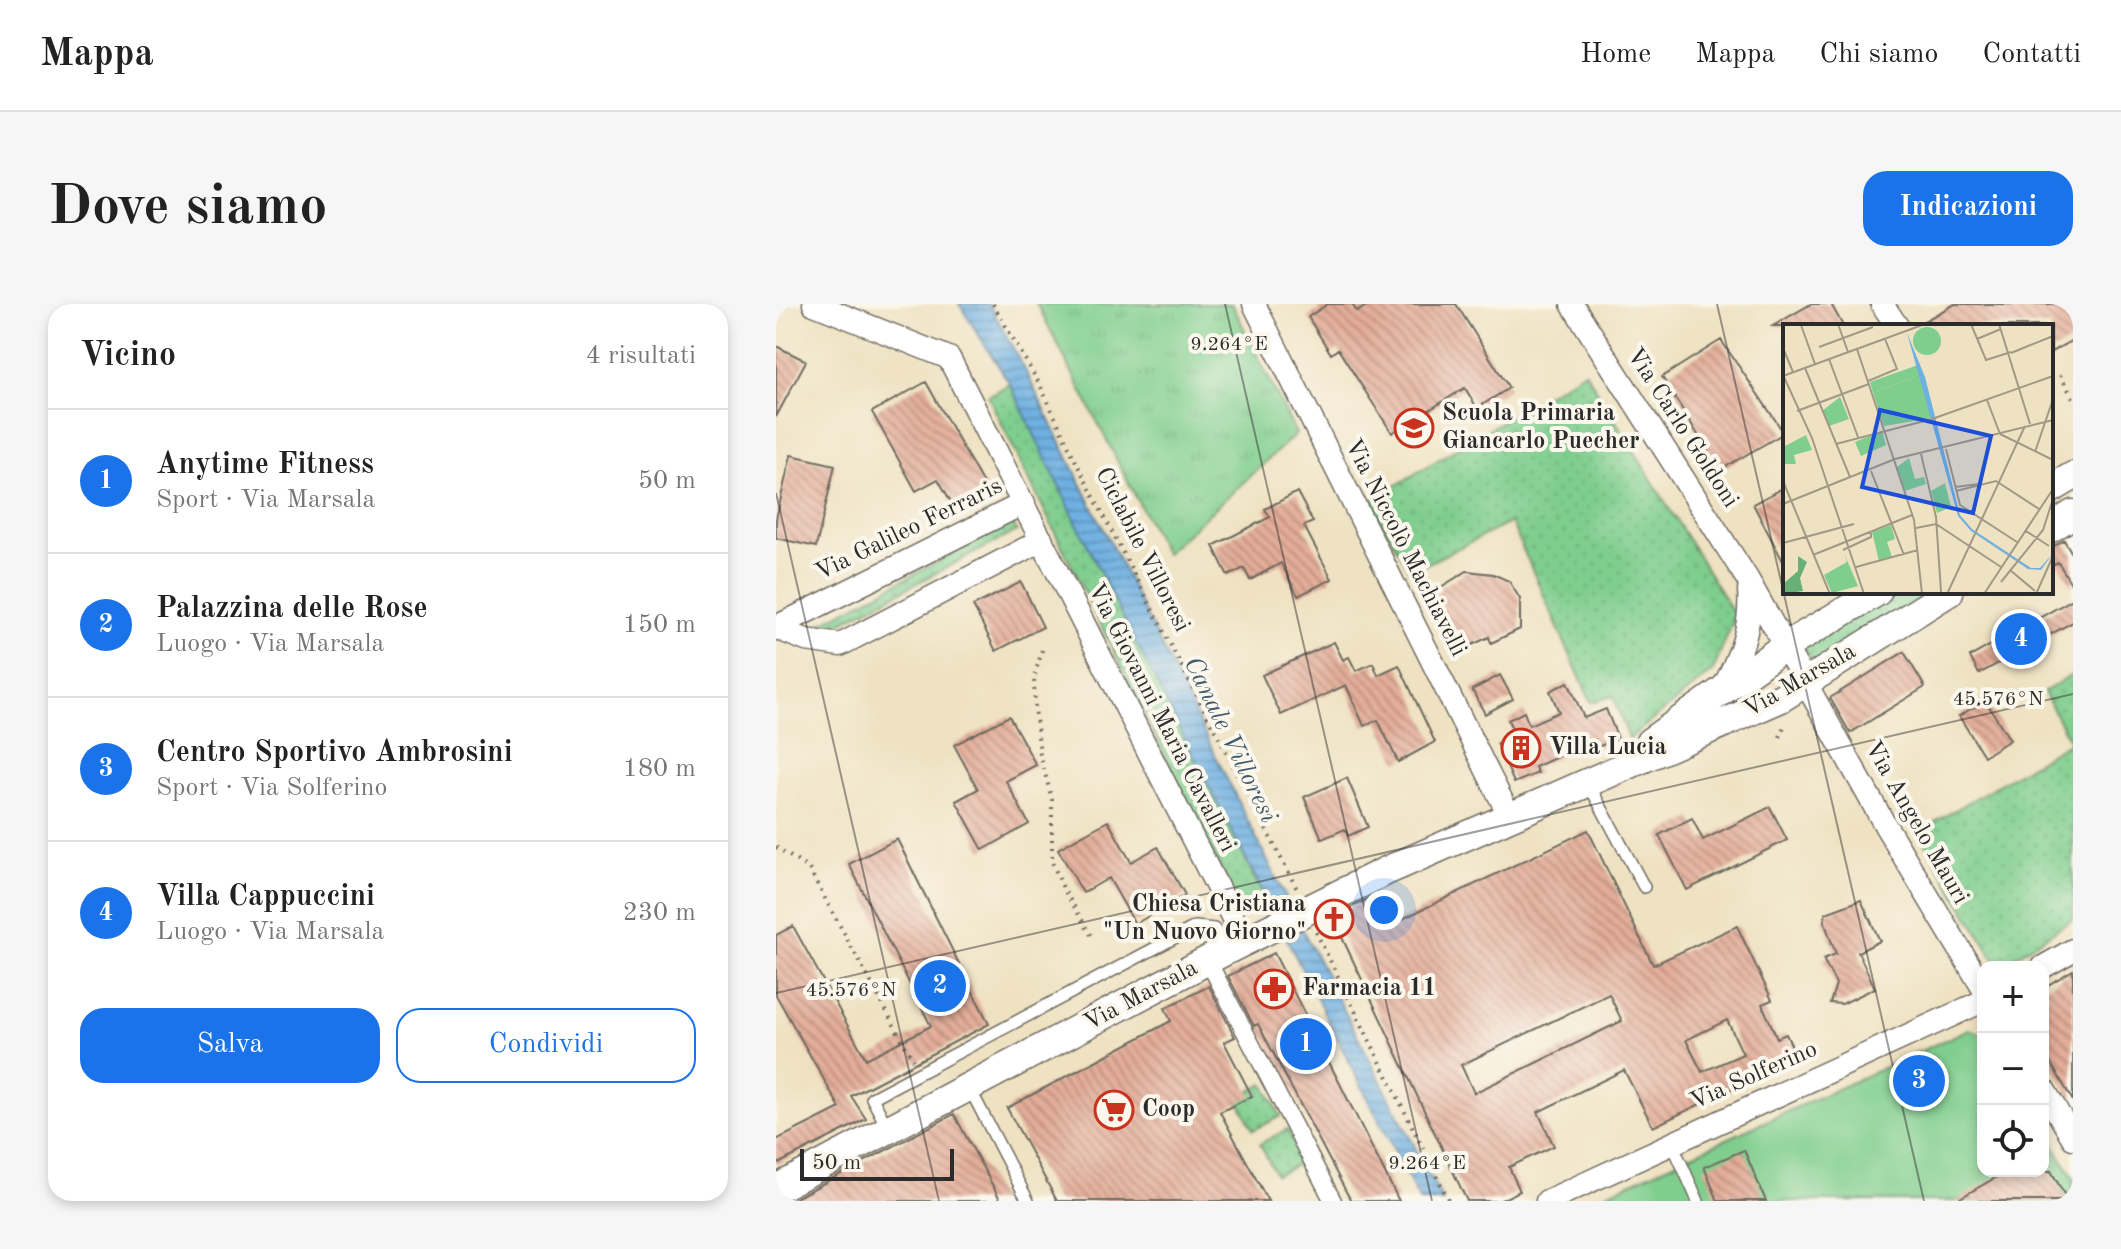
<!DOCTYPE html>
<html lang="it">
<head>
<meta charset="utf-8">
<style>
	body { margin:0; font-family:"Old Standard TT",serif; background:#f6f6f6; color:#222 }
	.controls { position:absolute; right:24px; bottom:24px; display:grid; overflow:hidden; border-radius:16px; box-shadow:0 4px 12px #0003 }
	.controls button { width:72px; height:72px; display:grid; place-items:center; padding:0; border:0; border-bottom:2px solid #e0e0e0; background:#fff; color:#222; font:40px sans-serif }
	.scale { position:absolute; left:24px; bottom:20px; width:154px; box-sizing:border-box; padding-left:8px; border:4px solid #2b2b2b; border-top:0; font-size:22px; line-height:28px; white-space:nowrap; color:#2b2b2b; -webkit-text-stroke:6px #fbf7ec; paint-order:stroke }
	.you { position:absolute; left:608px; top:606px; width:28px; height:28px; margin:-20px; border:6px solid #fff; border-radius:50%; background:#1a73e8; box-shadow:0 0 0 12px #1a73e833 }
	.badge { display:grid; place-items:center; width:52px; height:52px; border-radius:50%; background:#1a73e8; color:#fff; font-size:26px; font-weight:700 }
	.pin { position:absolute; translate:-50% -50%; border:4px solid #fff; box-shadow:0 2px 8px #0006 }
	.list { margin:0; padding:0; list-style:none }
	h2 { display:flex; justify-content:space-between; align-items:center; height:104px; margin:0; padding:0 32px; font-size:34px }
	h2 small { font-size:26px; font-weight:400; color:#767676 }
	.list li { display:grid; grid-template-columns:52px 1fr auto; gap:24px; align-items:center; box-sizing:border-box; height:144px; padding:0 32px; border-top:2px solid #e0e0e0 }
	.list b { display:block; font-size:30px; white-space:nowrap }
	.list p { margin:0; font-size:26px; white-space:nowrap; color:#767676 }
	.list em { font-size:26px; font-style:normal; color:#767676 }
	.actions { display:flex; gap:16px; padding:24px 32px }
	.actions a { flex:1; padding:18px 0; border:2px solid #1a73e8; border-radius:24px; text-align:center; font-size:28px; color:#1a73e8 }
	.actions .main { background:#1a73e8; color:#fff }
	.icon { flex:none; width:44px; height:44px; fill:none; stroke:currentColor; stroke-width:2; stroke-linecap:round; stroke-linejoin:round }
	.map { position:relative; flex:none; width:1297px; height:897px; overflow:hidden; border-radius:24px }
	header { display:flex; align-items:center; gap:48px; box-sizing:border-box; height:112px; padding:0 40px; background:#fff; border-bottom:2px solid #e0e0e0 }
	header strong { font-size:38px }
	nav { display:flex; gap:44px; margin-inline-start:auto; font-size:28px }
	.intro { display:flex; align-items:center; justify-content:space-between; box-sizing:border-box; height:192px; padding:0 48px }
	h1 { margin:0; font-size:56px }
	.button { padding:20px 36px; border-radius:24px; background:#1a73e8; color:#fff; font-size:28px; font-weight:700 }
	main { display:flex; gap:48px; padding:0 48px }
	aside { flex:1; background:#fff; border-radius:24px; box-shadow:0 4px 12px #0003 }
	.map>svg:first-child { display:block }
</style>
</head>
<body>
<header>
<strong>Mappa</strong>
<nav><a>Home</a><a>Mappa</a><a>Chi siamo</a><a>Contatti</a></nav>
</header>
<div class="intro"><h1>Dove siamo</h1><a class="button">Indicazioni</a></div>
<main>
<aside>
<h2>Vicino<small>4 risultati</small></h2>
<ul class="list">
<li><span class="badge">1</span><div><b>Anytime Fitness</b><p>Sport · Via Marsala</p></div><em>50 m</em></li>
<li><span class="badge">2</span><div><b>Palazzina delle Rose</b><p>Luogo · Via Marsala</p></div><em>150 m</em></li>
<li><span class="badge">3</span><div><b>Centro Sportivo Ambrosini</b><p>Sport · Via Solferino</p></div><em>180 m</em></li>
<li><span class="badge">4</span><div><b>Villa Cappuccini</b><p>Luogo · Via Marsala</p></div><em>230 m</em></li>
</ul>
<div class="actions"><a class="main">Salva</a><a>Condividi</a></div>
</aside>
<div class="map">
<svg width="1297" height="897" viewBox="0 0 1297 897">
	<defs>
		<pattern id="grass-dots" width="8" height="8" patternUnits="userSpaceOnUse" patternTransform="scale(2)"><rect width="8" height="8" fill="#7fce8e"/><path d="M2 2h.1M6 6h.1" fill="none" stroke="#6eb17b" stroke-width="1.8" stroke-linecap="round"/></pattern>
		<pattern id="park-tufts" width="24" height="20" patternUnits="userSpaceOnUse" patternTransform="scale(2)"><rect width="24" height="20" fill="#7fce8e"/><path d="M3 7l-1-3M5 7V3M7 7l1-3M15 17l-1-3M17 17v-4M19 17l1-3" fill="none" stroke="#6eb17b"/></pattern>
		<pattern id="water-rules" width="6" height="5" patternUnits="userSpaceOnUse" patternTransform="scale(2)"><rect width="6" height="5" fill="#6eb0e2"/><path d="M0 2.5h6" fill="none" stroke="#5b8fb7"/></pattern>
		<pattern id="building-back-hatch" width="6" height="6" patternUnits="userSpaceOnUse" patternTransform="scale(2)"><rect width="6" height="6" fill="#e3ad99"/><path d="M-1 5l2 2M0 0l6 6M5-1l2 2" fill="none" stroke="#b88d7d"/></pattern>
	</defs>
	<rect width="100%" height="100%" fill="#fbf7ec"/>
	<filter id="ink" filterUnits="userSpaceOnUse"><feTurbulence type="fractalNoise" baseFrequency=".0125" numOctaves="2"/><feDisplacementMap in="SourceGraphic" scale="16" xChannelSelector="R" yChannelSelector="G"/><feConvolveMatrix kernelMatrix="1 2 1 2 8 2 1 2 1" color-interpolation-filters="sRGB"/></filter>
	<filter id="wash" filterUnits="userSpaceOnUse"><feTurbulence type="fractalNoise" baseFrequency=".006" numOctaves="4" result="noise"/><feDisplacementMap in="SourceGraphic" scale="32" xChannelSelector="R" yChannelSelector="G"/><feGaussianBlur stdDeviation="1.8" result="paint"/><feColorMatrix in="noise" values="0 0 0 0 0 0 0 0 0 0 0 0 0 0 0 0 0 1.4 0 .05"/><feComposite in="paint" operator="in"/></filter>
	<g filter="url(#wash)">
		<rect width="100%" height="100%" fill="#efe2c2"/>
		<!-- grass -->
		<path fill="url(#grass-dots)" stroke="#557c5c" stroke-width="2" d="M809 67 959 312 937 367 853 435 837 392 815 398 735 218 634 268 594 197Z
			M234 80 491 599 468 612 212 92Z
			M236 218 241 227 47 328 42 321Z
			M1124 288H1162L1039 362 1028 343Z
			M1297 370V615L1223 663 1142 528 1294 438 1268 388Z
			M488 780 505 812 477 826 461 794Z
			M511 825 528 857 500 871 484 840Z"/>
		<!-- park -->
		<path fill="url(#park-tufts)" stroke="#557c5c" stroke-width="2" d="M261 0H456L520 130 389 250Z"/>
		<!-- pitch -->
		<path fill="#7fce8e" stroke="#557c5c" stroke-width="2" d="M1193 725 1207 730V867H1267V823L1297 873V897H814Z"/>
		<!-- water -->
		<path fill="url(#water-rules)" stroke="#4c6e86" stroke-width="2" d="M183 0H213L247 62 508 590 667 897H644L332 284 234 80Z"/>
		<g id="blocks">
			<!-- building -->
			<path fill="url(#building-back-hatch)" fill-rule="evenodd" d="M552 0H576L581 8 593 0H680L733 84 701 104 689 84 616 129 562 45 555 50 532 13Z
				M1035 0H1055L1067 22H997Z
				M1179 0H1297V36L1275 48V22H1139Z
				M945 36 1008 129 944 166 886 73Z
				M0 42 30 57 0 113Z
				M150 78 210 185 178 203 162 175 140 187 96 108Z
				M15 151 59 161 40 243 0 234V215Z
				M1009 183V261L977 200Z
				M521 188 537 218 528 222 556 275 522 292 505 259 474 276 468 264 452 272 437 242 494 213 489 205Z
				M1288 236 1297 251V283L1282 258 1275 262V244Z
				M691 267 717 270 733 277 744 295V325L715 339 713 333 681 348 657 299 665 283Z
				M245 278 267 323 220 347 197 302Z
				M1297 295V318L1203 370 1194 353Z
				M558 338 567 356 573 353 580 367 597 359 602 371 623 361 659 438 622 458 602 416 588 422 570 381 505 411 486 371Z
				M1128 348 1149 383 1074 429 1054 394Z
				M724 371 737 395 709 410 696 386Z
				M792 378 808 414 830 405 842 435 821 443 819 436 759 463 762 469 738 479 721 439 739 431 732 416 748 408 753 421 783 408 774 387Z
				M1209 396 1234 436 1208 452 1183 412Z
				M233 412 260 461 230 477 253 520 207 546 180 497 202 485 178 441Z
				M571 474 592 523 572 532 569 525 546 535 528 493Z
				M994 503 1011 536 911 586 883 531 916 514 927 536Z
				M332 517 355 558 382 543 409 591 359 620 333 574 307 589 282 545Z
				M812 526 877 661 961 622 996 696 986 700 1001 734 1010 730 1021 753 877 823 848 766 762 808 778 842 733 863 744 887 723 897H691L562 625 551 631 545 618 598 592 614 621ZM833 690 846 717 698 789 685 761ZM951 716 967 750 926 768 910 736Z
				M121 535 213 720 75 792 90 815 0 861V836L64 804 0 691V631L17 622 90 755 155 722 73 560Z
				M1085 596 1104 637 1082 648 1099 684 1066 700 1054 699 1060 680 1047 655 1060 650 1048 617 1050 609Z
				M498 649 623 897H575L482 720 478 722 452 672Z
				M1297 666V797L1267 746V684Z
				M433 682 459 733 448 738 476 792 444 808 492 897H281L231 804 395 717 389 704Z
				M178 810 225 897H14Z
				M968 846 990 897H942L928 863Z
				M1231 867H1275L1292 897H1179Z"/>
		</g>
	</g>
	<g filter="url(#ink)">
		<use href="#blocks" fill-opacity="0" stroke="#706b60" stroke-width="2"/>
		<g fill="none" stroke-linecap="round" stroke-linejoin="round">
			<!-- service casing -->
			<g stroke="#706b60" stroke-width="14">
				<path id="service" d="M812 479 868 583
					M193 783 252 897
					M111 823 96 794 419 623 438 625 451 646
					M896 839 922 897"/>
			</g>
			<!-- pedestrian casing -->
			<g stroke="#706b60" stroke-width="19">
				<path id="pedestrian" d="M432 657 557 897"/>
			</g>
			<!-- minor casing -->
			<g stroke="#706b60" stroke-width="25">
				<path id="minor" d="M38 0 173 54 469 638
					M478 0 733 511
					M796 0 972 276 1109 521 1207 684
					M1106 0 1121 22
					M0 323 248 199
					M0 324 30 336 64 341 266 236
					M947 385C964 350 976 325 973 286
					M1267 663 1297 646
					M1267 784 1297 834
					M771 897 1207 697"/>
			</g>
			<!-- tertiary casing -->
			<g stroke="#706b60" stroke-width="31">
				<path id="tertiary" d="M1275 185 1297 172
					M1275 224 1297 210
					M874 438 1008 343 1101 288
					M0 885 451 646 610 567 1005 394 1173 288"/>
			</g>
			<!-- path -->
			<path stroke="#706b60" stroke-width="4" stroke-dasharray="2 6" stroke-linecap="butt" d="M217 0 264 81 301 160 522 587
				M1284 71 1297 94
				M266 346 258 374 259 403 264 450 276 496V558L287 584 318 636
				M1004 433 1009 419
				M0 543 33 565 137 756
				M540 628 673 897"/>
			<!-- service -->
			<use href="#service" stroke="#fff" stroke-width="11"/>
			<!-- pedestrian -->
			<use href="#pedestrian" stroke="#fff" stroke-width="16"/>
			<!-- minor -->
			<use href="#minor" stroke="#fff" stroke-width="22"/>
			<!-- tertiary -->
			<use href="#tertiary" stroke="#fff" stroke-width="28"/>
		</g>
	</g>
	<!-- ticks -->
	<path fill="none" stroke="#2b2b2b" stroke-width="2" stroke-opacity="0.45" d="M449 0 656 897M941 0 1148 897M0 189 163 897M0 689 1297 390"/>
	<!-- icons -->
	<defs>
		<g id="school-ring" transform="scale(2)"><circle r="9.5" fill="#fbf7ec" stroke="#c8321e" stroke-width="1.5"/><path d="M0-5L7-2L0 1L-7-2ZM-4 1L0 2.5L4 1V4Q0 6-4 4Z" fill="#c8321e"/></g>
		<g id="building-ring" transform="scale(2)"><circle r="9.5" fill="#fbf7ec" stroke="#c8321e" stroke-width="1.5"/><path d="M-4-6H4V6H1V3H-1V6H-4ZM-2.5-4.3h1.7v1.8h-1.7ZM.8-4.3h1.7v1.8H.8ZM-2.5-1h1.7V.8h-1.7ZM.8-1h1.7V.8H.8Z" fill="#c8321e"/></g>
		<g id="church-ring" transform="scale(2)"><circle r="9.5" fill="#fbf7ec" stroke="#c8321e" stroke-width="1.5"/><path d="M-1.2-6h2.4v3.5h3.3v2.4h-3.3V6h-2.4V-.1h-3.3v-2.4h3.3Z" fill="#c8321e"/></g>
		<g id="pharmacy-ring" transform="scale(2)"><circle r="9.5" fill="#fbf7ec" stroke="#c8321e" stroke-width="1.5"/><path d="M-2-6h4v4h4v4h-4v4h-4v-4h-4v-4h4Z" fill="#c8321e"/></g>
		<g id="supermarket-ring" transform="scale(2)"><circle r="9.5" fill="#fbf7ec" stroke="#c8321e" stroke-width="1.5"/><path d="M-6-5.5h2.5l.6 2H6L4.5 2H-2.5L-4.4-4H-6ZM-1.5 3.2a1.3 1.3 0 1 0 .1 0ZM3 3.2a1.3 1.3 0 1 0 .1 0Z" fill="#c8321e"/></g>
	</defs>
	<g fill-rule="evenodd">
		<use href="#school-ring" x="638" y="124"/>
		<use href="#building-ring" x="745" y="444"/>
		<use href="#church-ring" x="558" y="615"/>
		<use href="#pharmacy-ring" x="498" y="685"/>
		<use href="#supermarket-ring" x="338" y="806"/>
	</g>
	<g text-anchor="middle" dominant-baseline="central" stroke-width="8" stroke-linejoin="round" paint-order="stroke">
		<!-- poi labels -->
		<g font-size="24" font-weight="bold" fill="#2b2b2b" stroke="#fbf7ec" text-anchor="start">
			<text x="666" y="110">Scuola Primaria<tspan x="666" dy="28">Giancarlo Puecher</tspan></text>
			<text x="773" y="444">Villa Lucia</text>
			<text x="530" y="601" text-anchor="end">Chiesa Cristiana<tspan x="530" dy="28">"Un Nuovo Giorno"</tspan></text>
			<text x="526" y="685">Farmacia 11</text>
			<text x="366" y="806">Coop</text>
		</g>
		<!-- street labels -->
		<g font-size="24" fill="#2b2b2b" stroke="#fbf7ec">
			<text transform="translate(906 124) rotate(57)">Via Carlo Goldoni</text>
			<text transform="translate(133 226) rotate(-26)">Via Galileo Ferraris</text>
			<text transform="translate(629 244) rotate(63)">Via Niccolò Machiavelli</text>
			<text transform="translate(366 246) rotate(63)">Ciclabile Villoresi</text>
			<text transform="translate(1024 377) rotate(-30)">Via Marsala</text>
			<text transform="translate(385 414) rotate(63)">Via Giovanni Maria Cavalleri</text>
			<text transform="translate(1140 519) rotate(60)">Via Angelo Mauri</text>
			<text transform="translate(365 692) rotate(-28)">Via Marsala</text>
			<text transform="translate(978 772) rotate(-24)">Via Solferino</text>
		</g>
		<!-- water labels -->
		<g font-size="26" font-style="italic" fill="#425a6b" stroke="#fbf7ec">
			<text transform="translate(454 436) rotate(64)">Canale Villoresi</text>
		</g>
	</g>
	<!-- overview -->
	<g transform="translate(1007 20)">
		<rect width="270" height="270" fill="#efe2c2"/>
		<path d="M130 17a14 14 0 1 1 28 0a14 14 0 1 1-28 0ZM135 41 138 50 90 69 87 58ZM57 73 66 95 46 102 39 87ZM99 107 103 121 78 132 72 118ZM23 111 29 126 11 131 13 140H0V123ZM126 134 132 155 141 153 143 160 122 167 114 143ZM108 201 112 215 104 218 109 233 96 237 89 208Z" fill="#7fce8e"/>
		<path d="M15 232 24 238 17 254 20 267 0 270V260L15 247Z" fill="#67b179"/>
		<path d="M162 159 168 183 154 189 148 167ZM61 229 75 262 49 269 41 251 64 238Z" fill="#7fce8e"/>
		<path d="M138 50 149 94 101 102 90 69Z" fill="#7fce8e"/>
		<path d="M124 9 142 53 177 191 189 205 248 244H257L270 229 258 246 245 245 188 207 175 192Z" fill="#6eb0e2"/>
		<path fill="none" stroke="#a19986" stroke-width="2" d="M55 0 65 28M188 0 203 36 228 28M216 0 247 100M18 1 32 40M194 15 218 5M36 23 90 3M0 24 10 48M74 25 131 196 139 270M228 29 270 12M46 35 75 113M22 44 67 153M0 51 29 114 81 270M0 52 142 0M85 57 114 45 102 15M204 76 217 110M14 87 86 60M217 110 270 136M53 120 149 95 270 52M163 125 177 181 234 218M252 128 270 75M138 130 153 193 158 268M88 147 121 231M0 157 47 270M172 163 196 160M173 167 213 157 256 185M0 180 112 135 270 96M133 204 153 200 218 243M243 207 266 222M0 219 71 200M60 226 88 213V207M30 231 129 191M73 243 135 226M227 246 252 267M218 258 260 206 270 175M165 268 242 102M104 270 201 269M201 270 270 165M253 270 270 232"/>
		<path fill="#1d4ed8" fill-opacity="0.15" stroke="#1d4ed8" stroke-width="4" d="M97 86 208 112 190 189 79 163Z"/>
		<rect width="270" height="270" fill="none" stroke="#2b2b2b" stroke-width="4"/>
	</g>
	<g font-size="20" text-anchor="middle" fill="#2b2b2b" stroke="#fbf7ec" stroke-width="8" stroke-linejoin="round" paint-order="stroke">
		<text x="453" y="46">9.264°E</text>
		<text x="1222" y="401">45.576°N</text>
		<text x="75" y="692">45.576°N</text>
		<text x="651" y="865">9.264°E</text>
	</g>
</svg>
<div class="controls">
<button>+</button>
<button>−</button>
<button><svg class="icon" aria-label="locate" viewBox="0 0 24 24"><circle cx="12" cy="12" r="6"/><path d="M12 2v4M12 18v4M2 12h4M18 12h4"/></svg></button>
</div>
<div class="scale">50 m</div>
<div class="you"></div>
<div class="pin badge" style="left:530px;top:740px">1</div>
<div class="pin badge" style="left:164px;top:682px">2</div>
<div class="pin badge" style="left:1143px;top:777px">3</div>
<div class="pin badge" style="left:1245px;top:335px">4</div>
</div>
</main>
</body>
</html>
